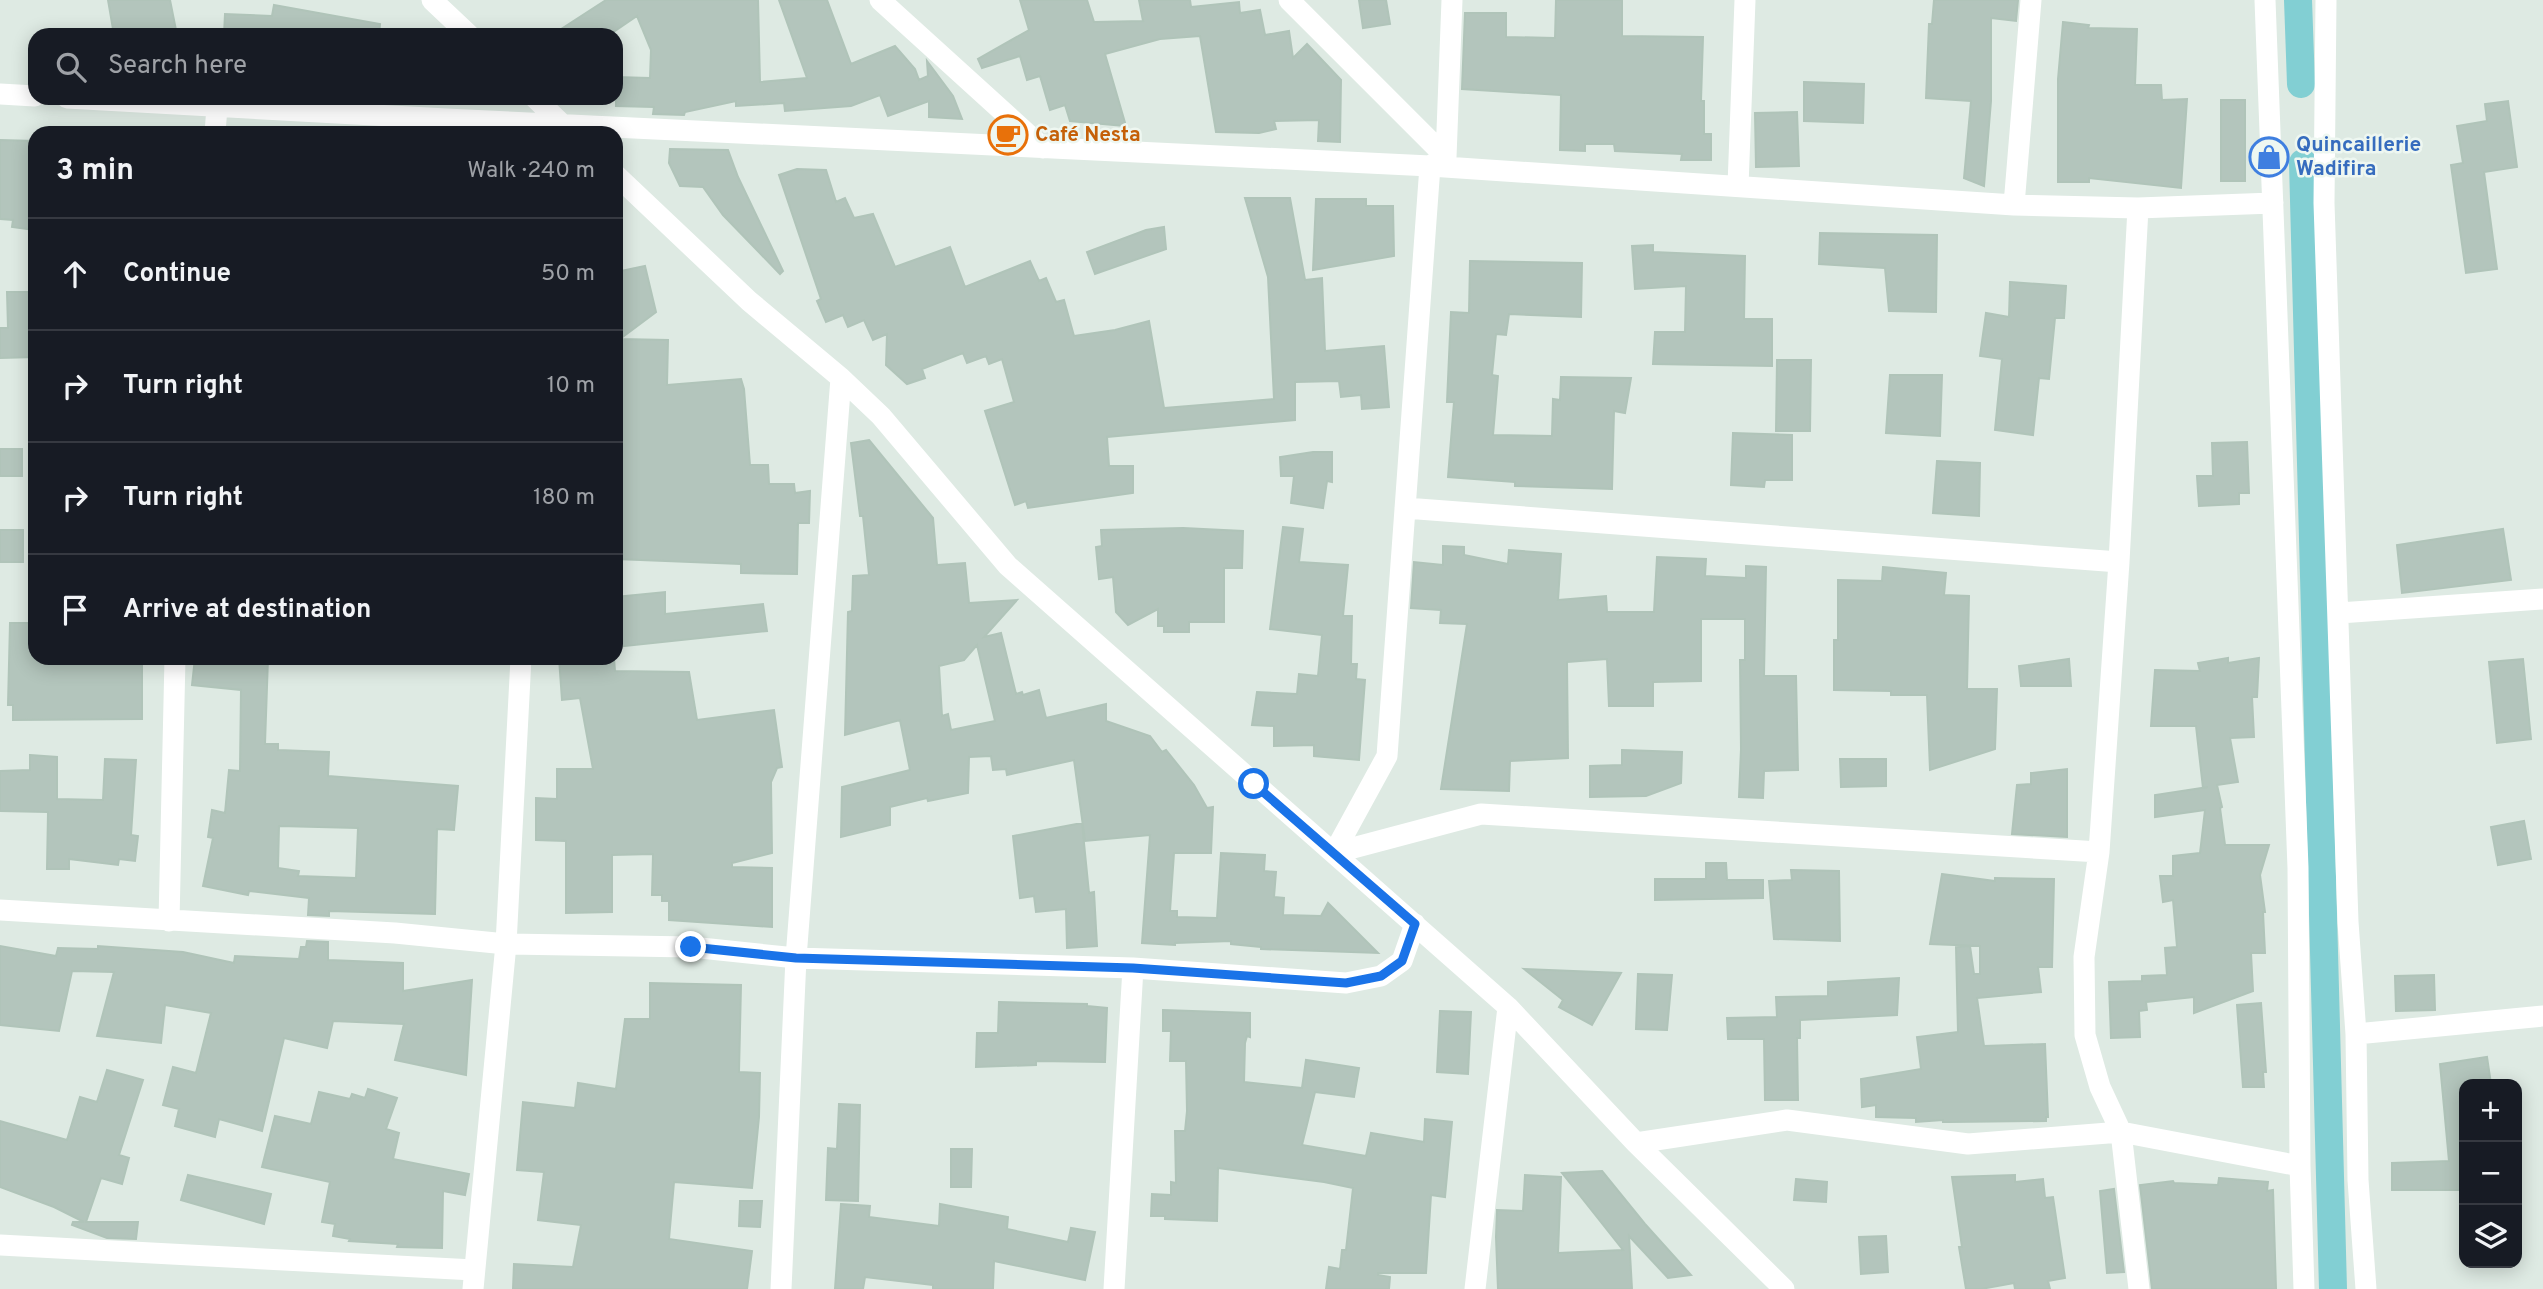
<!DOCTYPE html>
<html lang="en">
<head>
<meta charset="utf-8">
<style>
	body { margin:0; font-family:Overpass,sans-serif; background:#20242c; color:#f1f3f6 }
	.controls { position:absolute; right:21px; bottom:21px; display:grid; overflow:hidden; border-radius:14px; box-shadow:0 4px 18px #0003 }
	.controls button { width:63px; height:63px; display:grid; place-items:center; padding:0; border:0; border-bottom:2px solid #363941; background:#171b24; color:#f1f3f6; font:35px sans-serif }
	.stop { position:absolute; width:21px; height:21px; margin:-16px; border:5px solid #1a73e8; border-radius:50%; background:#fff }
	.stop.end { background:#1a73e8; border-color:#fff; box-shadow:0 2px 7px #0008 }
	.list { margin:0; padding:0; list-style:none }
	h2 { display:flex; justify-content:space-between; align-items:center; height:91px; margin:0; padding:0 28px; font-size:30px }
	h2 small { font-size:23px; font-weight:400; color:#9ea1a6 }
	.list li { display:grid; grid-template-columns:46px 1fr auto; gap:21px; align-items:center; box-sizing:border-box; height:112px; padding:0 28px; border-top:2px solid #363941 }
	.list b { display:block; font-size:26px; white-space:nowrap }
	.list em { font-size:23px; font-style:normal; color:#9ea1a6 }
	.icon { flex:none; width:38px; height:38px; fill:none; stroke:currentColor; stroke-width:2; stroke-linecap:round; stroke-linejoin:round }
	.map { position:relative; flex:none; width:2543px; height:1289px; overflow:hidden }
	.search { position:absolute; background:#171b24; box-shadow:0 4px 18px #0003; left:28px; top:28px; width:595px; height:77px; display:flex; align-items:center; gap:18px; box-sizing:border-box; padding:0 24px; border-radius:21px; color:#9ea1a6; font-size:26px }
	.panel { position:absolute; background:#171b24; box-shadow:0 4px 18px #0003; left:28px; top:126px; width:595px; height:539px; border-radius:21px }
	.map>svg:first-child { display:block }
</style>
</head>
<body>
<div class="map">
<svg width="2543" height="1289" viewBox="0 0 2543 1289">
	<rect width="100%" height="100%" fill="#deeae3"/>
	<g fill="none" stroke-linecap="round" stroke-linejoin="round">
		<!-- canal -->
		<path stroke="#82cfd3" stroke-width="28" d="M2298 0 2301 84
			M2303 163 2333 1289"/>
	</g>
	<!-- building -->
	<path fill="#b3c5bc" stroke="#b0c4b9" stroke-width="2" fill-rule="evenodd" d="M108 0H170L177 35H114Z
		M606 0H758L760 82 807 78 779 0H827L851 64 895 46 915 69 919 80 928 76 927 61 953 96 962 119 929 117V101L888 116 880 95 851 106 785 111 784 103 736 106V101L685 112 684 115 653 114 654 107 616 106V77L650 78 651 50 637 16 609 35H552Z
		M1020 0H1087L1094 22 1143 21 1139 0H1190L1191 7 1239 2 1240 13 1260 10 1265 35 1289 31 1293 58 1307 44 1341 80 1340 142 1318 141 1319 120 1274 121 1276 129 1259 133 1216 132 1200 36 1160 39 1105 54 1126 126 1070 121 1065 105 1050 110 1040 76 1027 80 1020 56 982 68 978 59 1029 30Z
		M1359 0H1386L1390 24 1363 28Z
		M1556 0H1622V36L1703 37 1701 101H1704V134H1711V160H1681L1682 154 1615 151 1614 144H1585V151L1560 150 1561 95 1462 89 1465 13H1506V37L1555 38Z
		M1934 0H2018L2016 21 1991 18V101L1984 186 1964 178 1971 101 1926 98 1929 24H1932Z
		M274 5 380 24 379 35H224L225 14 272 16Z
		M2063 22 2089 25 2088 28 2137 29 2135 85H2161L2162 100 2187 99 2181 188 2089 178V182H2058V79Z
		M1804 82 1864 84 1863 123 1804 121Z
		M2221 100H2245V181H2221Z
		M2508 101 2517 167 2484 172 2497 269 2466 273 2451 165 2463 163 2457 126 2487 121 2485 104Z
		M1797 112 1799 166 1756 167 1755 113Z
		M0 140 35 141V230L12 227 13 220 0 219Z
		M670 149 728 150 738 177 783 271 780 274 723 215 703 187 680 186 669 163Z
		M797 169 826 170 836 202 845 198 854 218 873 214 895 267 950 247 965 287 1030 261 1039 281 1046 278 1056 302 1064 300 1074 336 1115 330 1149 321 1164 408 1274 399 1268 277 1245 198H1290L1305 280 1322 278 1325 351 1384 346 1389 407 1362 409 1361 395 1341 397 1339 381 1295 382V420L1107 437 1109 466H1133V493L1028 508 1026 501 1015 505 985 411 1014 402 1002 359 989 364 986 356 967 363 963 353 922 369 925 378 907 384 886 365 887 334 873 340 864 320 848 327 843 315 826 322 817 301 821 299 779 175Z
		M1316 199H1366V206H1393L1394 256 1313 270Z
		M1164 227 1166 249 1095 274 1087 252 1146 230Z
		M1820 233 1937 235 1936 312 1889 311 1885 268 1819 264Z
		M1653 245V252L1745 256 1744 319H1772V366L1653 364 1655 332H1685L1686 286 1635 289 1632 246Z
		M1470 261 1582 263 1581 317 1509 314 1506 335 1496 334 1492 375 1498 376 1493 435 1552 436 1553 399 1560 400 1561 377 1631 378 1625 413 1614 411 1612 489 1515 486V482L1448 477 1454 402H1447L1451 312 1469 313Z
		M645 266 656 312 620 339 668 340 667 385 741 379 744 389 750 465H768L769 484H794L795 493 810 491 809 523H798L797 574 741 573V564L616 559V272Z
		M2010 282 2066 286 2064 318H2055L2049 379 2039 378 2033 435 1995 430 2002 359 1980 356 1986 313 2009 317Z
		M7 292H31V309H35V357L0 358V328H8Z
		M1777 360H1811L1810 431H1776Z
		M1890 375H1942L1940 436 1886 433Z
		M1733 433 1792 435V480H1765L1764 487 1731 485Z
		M869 440 933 518 937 565 965 563 969 603 1017 600 984 637 1001 633 1016 694 1022 692 1023 695 1039 690 1046 718 1106 704V721L1150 736 1162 752 1166 750 1194 785 1207 808 1213 807 1211 853H1174L1170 911H1177V917L1217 918 1221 853 1265 855 1264 871 1276 872 1274 897 1284 898 1283 915 1321 916 1328 903 1378 953 1261 949V947L1231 944V941L1175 943V945L1142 943 1150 835 1085 841 1074 760 1007 775 1006 769 993 770 991 756 969 757 968 793 928 801 927 798 890 807V825L841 837 842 787 910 770 900 720 845 735 848 612 852 611 853 576 869 575 863 516H860L851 443ZM977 645 995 721 951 730 948 714 942 716 939 666 964 660Z
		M2247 442 2249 493H2239V504L2199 506 2197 476H2213L2212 443Z
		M0 449H22V476H0Z
		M1313 452H1332V482L1327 481 1323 508 1291 503 1294 476H1281L1280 457Z
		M1937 461 1980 463 1979 516 1933 513Z
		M1283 527 1303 529 1299 562 1348 565 1343 616H1352L1351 664H1357L1356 679 1365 680 1359 760 1314 756V745L1274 746V726L1252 725 1257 692 1297 694 1299 674 1318 676 1322 635 1270 629Z
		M1183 528 1243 531 1242 568H1224V622H1189V632H1164V626H1158V609L1128 625 1116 612 1113 577 1099 579 1096 547 1102 546 1101 530Z
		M2503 529 2511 580 2402 593 2397 545Z
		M0 530H23V562H0Z
		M1443 546 1464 547V555L1508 564 1509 550 1561 554 1558 600 1606 596 1607 612H1654L1657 557 1706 559 1705 576 1746 578V566L1766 567 1764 676H1796L1798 770 1764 771 1763 798 1739 797 1741 749 1740 660H1745V619H1701V681L1653 682V706H1609L1607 659 1567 662 1568 758 1510 761 1509 791 1441 789 1467 624 1440 623 1441 610 1411 608 1414 562 1443 565Z
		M1883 567 1946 573 1944 595 1969 596 1967 689H1997L1995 749 1930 770 1927 695H1891V691L1834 690V640H1838V580L1882 581Z
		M665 592V614L763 604 767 631 616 647V597Z
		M10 623H35V658H142V719L13 720V705H8Z
		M195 658H268L265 744H278V750L329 752 328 776 458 786 454 830 437 829 435 914 329 911V916L308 915 309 898 249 891 248 895 203 886 213 838 208 837 212 810 225 813 229 770 240 771 241 690 192 685ZM279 826 358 828 356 878 298 876 299 871 278 868Z
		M559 658H614L615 671 689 672 697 720 774 710 782 767 777 768 771 782 772 853 732 863V867L772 868V927L669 920V901H662V895H652L653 854 612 855V912L566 913V841L536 840V798L557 799V769H593L580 698 562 700Z
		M2228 658V663L2259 658 2257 697H2252L2254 737 2230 738 2238 782 2217 785 2222 807 2220 808 2225 845H2269L2260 875 2265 912H2263L2265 953H2251L2253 991 2194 1013V997L2146 1002 2147 1010 2139 1011 2140 1037 2111 1038 2109 982 2142 981V976L2167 975 2165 948 2177 947 2173 900 2163 902 2160 876H2173V856L2200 853 2205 810 2155 817V795L2208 787 2203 788 2196 726H2151L2155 670 2200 671 2198 663Z
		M2069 659 2071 686H2021L2019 666Z
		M2523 659 2531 739 2497 743 2489 662Z
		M1622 750 1682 752 1681 783 1646 796 1590 797V766L1622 765Z
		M30 755 57 757V799L103 800 105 759 136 760 131 835 138 836 135 861 119 859 118 865 69 859V869H47L48 812 0 811V771L30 770Z
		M1840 759H1886V786L1841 787Z
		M2067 769V837L2012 834 2017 785 2031 784V773Z
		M2524 821 2531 859 2498 865 2491 827Z
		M1082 823 1089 893 1094 892 1097 946 1067 948 1066 909 1036 912 1034 896 1020 898 1013 836Z
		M1706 863H1726L1727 880H1763V898L1655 900V879H1706Z
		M1791 870 1839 871 1840 941 1774 939 1769 881 1792 880Z
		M1942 874 1995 881V878L2054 879 2052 967H2038L2041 992 1977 998 1984 1046 2045 1044 2048 1117H2046V1121L1949 1122H1943V1120L1916 1122V1118L1876 1117V1105L1862 1107 1861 1079 1921 1069 1917 1037 1958 1032 1956 947 1970 946 1974 974H1980V946L1930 944Z
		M307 941 328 942V960L403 963V991L472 980 466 1075 395 1060 404 1024 333 1021 327 1048 284 1038 262 1131 219 1119 215 1137 175 1126 179 1109 163 1105 173 1067 196 1073 211 1013 165 1005 161 1043 97 1036 114 972 72 971 59 1031 0 1025V946L56 956 58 948 98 949V946L183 952 234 963 235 956 299 959 301 947H306Z
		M1524 969 1621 973 1592 1025 1559 1007 1563 1000Z
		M1638 974 1672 975 1667 1030 1636 1029Z
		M2434 975 2435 1010 2396 1011 2395 976Z
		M1899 978 1897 1015 1800 1020V1038H1797L1798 1100H1765L1764 1039H1728L1727 1018 1777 1017 1776 997 1828 996V982Z
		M650 983 741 985 739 1072 760 1073 759 1117 752 1188 674 1182 669 1239 752 1251 747 1289H513L514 1264 573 1267 581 1225 538 1220 544 1172 517 1170 523 1102 575 1108 578 1083 616 1089 625 1019H650Z
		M999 1002 1087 1004V1006L1107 1008 1105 1062 1036 1061V1065L976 1067 977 1033H998Z
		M2261 1003 2266 1072H2263L2264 1087H2243L2237 1005Z
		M1163 1010 1250 1013V1037L1247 1036 1245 1043 1244 1082 1302 1088 1306 1060 1359 1068 1354 1097 1315 1092 1302 1145 1366 1156 1371 1133 1424 1142 1425 1119 1452 1122 1445 1197 1431 1195 1426 1273H1378V1275L1390 1277 1389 1289H1326L1329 1267 1340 1269 1342 1250H1346L1353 1188 1324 1182 1218 1168 1217 1221 1165 1219V1216H1151L1152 1194 1171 1195V1182L1176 1183 1175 1131H1185L1187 1111 1186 1061H1170L1171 1031H1163Z
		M1440 1011 1471 1012 1468 1074 1437 1072Z
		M2487 1057 2491 1084H2464V1161H2462L2464 1190H2392V1163L2449 1161 2440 1064Z
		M107 1070 143 1080 119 1155 129 1158 122 1184 101 1178 86 1222H138L136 1239 107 1238 72 1225 73 1222H84L54 1207 0 1187V1121L67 1140 80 1097 97 1102Z
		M368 1089 397 1098 386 1129 399 1133 393 1159 469 1174 465 1195 443 1191 442 1248 397 1247 398 1244 349 1241 350 1239 333 1236 335 1224 322 1222 330 1182 262 1167 275 1116 311 1124 319 1092 350 1099 352 1094 365 1098Z
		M839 1104 860 1105 858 1201 826 1200 828 1148 837 1149Z
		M951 1149H972L971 1187H951Z
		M1602 1171 1645 1224 1691 1275 1668 1278 1629 1236 1632 1289H1498L1496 1237 1497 1210 1523 1211 1525 1175 1561 1177 1558 1253 1623 1250 1562 1173Z
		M188 1175 271 1194 264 1224 181 1200Z
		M2015 1175V1182L2043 1179 2045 1198 2053 1197 2065 1278 2048 1281 2050 1289H2015L2014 1283 1981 1289H1966L1959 1247H1962L1952 1177Z
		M2219 1178 2268 1182 2267 1191 2273 1190 2276 1289H2152L2140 1185 2173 1181 2174 1183 2218 1185Z
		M1796 1179 1827 1182 1826 1202 1794 1200Z
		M2114 1189 2124 1272 2107 1273 2100 1191Z
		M740 1201H762L760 1227 739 1226Z
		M841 1204 870 1206 869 1217 939 1226 940 1204 1008 1217 1007 1229 1068 1242 1071 1228 1095 1232 1085 1280 994 1261 993 1289H933V1285L865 1277 863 1289H835Z
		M1886 1236 1888 1272 1861 1274 1859 1237Z"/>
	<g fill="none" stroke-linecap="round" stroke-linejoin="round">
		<!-- minor -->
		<path stroke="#fff" stroke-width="21" d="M432 0 469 35
			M880 0 1043 148
			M1289 0 1446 157
			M2265 0 2298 868 2300 1166 2304 1289
			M2326 0 2324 203 2348 922 2356 1034 2358 1180 2366 1289
			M0 94 35 96
			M67 98 446 119 1430 166 2014 205 2138 208 2273 203
			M535 98 567 129
			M215 133 217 107
			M616 175 749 301 841 378 881 416 1008 566 1508 1007 1636 1143 1784 1289
			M1738 186 1745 0
			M2014 205 2031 0
			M2138 208 2119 562 2099 852 2084 957 2085 1035 2100 1087 2121 1132 2139 1289
			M1405 508 2119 562
			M2339 613 2543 599
			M1334 853 1387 756 1430 166 1446 157 1452 0
			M1334 853 1481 814 2099 852
			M0 910 395 933 506 944 691 947 796 958 1133 968 1346 983 1381 976 1402 961 1415 924
			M169 921 175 658
			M2356 1034 2543 1016
			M1636 1143 1787 1120 1968 1144 2121 1132 2300 1166
			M0 1245 474 1270
			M473 1289 506 944 521 658
			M781 1289 796 958 841 378
			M1114 1289 1133 968
			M1475 1289 1508 1007"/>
	</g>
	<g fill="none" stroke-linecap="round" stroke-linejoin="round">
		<!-- route -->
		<path stroke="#1a73e8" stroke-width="9" d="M691 947 796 958 1133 968 1346 983 1381 976 1402 961 1415 924 1254 784"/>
	</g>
	<!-- icons -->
	<defs>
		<g id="cafe-ring" transform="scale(2.0125)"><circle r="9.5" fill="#eef7f1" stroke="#e8710a" stroke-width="1.5"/><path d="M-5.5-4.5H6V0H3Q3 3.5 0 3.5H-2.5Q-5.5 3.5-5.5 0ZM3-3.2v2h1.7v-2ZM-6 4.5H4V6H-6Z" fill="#e8710a"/></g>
		<g id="shop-ring" transform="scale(2.0125)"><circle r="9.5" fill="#eef7f1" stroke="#3f7fe0" stroke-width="1.5"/><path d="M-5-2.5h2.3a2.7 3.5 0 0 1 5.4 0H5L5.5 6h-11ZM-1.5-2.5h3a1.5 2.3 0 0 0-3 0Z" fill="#3f7fe0"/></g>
	</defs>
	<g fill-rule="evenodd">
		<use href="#cafe-ring" x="1008" y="135"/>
		<use href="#shop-ring" x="2269" y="157"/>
	</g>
	<g text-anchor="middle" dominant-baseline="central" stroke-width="5" stroke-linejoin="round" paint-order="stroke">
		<!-- food labels -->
		<g font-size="21" font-weight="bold" fill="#c56008" stroke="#eef7f1" text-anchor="start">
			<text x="1035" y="135">Café Nesta</text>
		</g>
		<!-- shop labels -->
		<g font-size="21" font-weight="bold" fill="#366cbe" stroke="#eef7f1" text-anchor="start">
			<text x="2296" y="145">Quincaillerie<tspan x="2296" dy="24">Wadifira</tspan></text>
		</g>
	</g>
</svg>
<div class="controls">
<button>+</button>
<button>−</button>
<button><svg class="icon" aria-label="layers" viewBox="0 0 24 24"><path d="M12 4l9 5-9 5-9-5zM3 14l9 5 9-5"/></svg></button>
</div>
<div class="stop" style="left:1254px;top:784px"></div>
<div class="stop end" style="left:691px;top:947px"></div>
<div class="search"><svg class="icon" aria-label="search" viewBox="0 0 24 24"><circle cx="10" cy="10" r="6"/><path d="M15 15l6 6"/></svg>Search here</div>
<section class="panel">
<h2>3 min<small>Walk · 240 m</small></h2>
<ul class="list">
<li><svg class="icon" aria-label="ahead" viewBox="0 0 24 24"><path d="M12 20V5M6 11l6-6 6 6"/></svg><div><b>Continue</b></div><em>50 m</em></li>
<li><svg class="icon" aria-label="right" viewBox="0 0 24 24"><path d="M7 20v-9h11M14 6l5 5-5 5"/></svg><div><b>Turn right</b></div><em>10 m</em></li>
<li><svg class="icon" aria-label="right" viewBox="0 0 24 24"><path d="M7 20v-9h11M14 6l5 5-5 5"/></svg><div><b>Turn right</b></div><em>180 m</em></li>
<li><svg class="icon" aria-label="arrive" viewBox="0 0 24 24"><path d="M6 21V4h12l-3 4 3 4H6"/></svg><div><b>Arrive at destination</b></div></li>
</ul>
</section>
</div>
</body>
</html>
